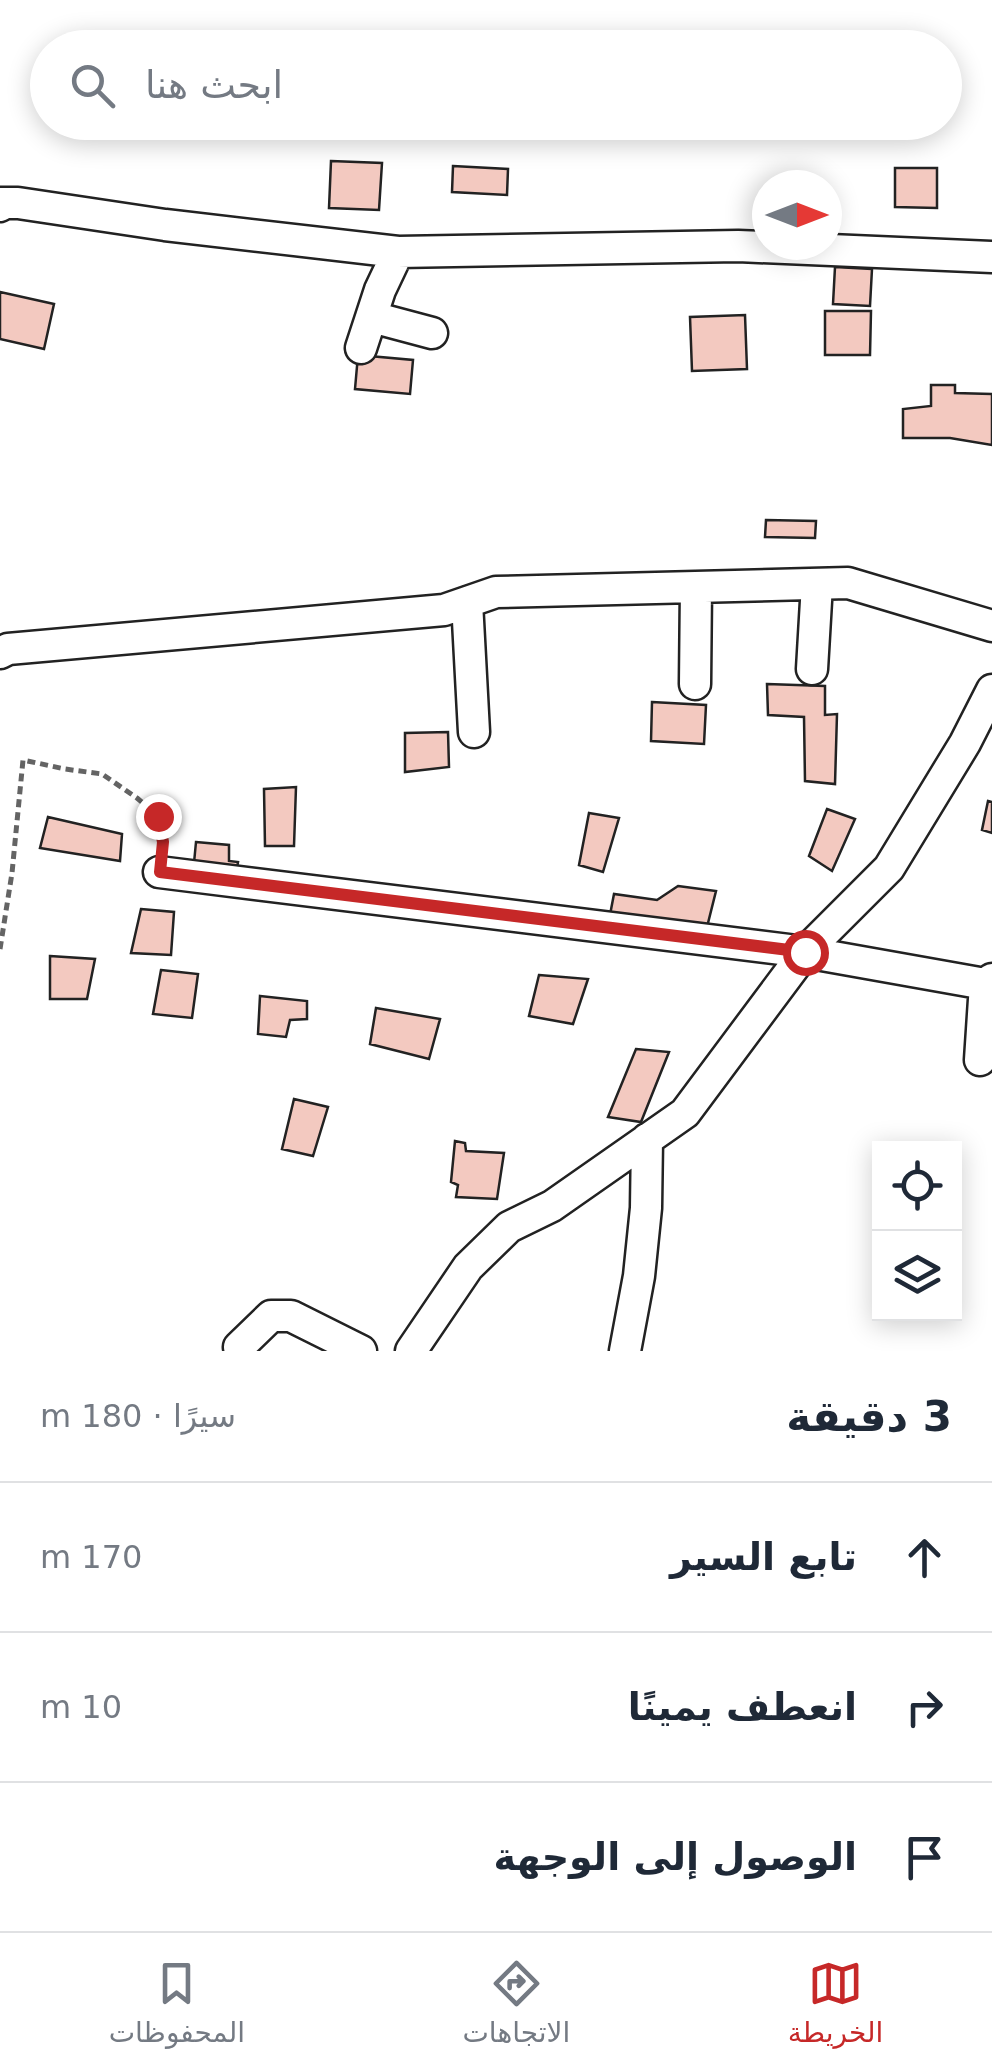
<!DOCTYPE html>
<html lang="ar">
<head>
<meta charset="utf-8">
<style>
	body { margin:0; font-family:"DejaVu Sans",Vazirmatn,sans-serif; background:#f6f6f7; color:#1f2937; direction:rtl }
	.controls { position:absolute; right:30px; bottom:30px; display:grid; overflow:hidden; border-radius:0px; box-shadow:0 5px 25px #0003 }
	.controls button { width:90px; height:90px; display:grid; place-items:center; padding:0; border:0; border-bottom:2px solid #e0e1e3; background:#fff; color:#1f2937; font:50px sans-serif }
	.compass { position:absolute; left:752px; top:170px; width:90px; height:90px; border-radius:50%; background:#fff; box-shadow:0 5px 25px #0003; rotate:90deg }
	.stop { position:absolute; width:30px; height:30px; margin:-22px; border:8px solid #c62828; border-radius:50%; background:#fff }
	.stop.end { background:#c62828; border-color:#fff; box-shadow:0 2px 10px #0008 }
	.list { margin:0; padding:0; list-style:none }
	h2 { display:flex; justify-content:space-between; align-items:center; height:130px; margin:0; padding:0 40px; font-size:42px }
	h2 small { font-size:32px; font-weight:400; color:#747a83 }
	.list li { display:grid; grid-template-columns:65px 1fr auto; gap:30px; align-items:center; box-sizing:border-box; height:150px; padding:0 40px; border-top:2px solid #e0e1e3 }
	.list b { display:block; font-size:38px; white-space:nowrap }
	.list em { font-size:32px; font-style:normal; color:#747a83 }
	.icon { flex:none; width:55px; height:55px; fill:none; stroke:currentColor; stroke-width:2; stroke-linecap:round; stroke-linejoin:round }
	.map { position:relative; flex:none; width:992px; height:1351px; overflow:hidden; direction:ltr }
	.search { position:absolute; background:#fff; box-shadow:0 5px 25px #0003; left:30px; right:30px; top:30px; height:110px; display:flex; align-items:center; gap:25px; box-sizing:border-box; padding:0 35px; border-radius:55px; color:#747a83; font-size:38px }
	.sheet { height:580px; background:#fff }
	nav { display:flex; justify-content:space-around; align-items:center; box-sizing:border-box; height:140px; border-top:2px solid #e0e1e3; background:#fff; font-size:28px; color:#747a83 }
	nav a { display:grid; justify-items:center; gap:5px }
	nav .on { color:#c62828 }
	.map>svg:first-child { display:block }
</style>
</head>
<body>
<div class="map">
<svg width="992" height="1351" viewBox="0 0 992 1351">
	<rect width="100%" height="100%" fill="#fff"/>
	<!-- building -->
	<path fill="#f3c9c0" stroke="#222" stroke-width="2.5" d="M331 161 382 163 379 210 329 208Z
		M453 166 508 169 507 195 452 192Z
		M895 168H937V208L895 207Z
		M835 267 872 269 870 306 833 304Z
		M0 292 54 304 44 349 0 339Z
		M825 311H871L870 355H825Z
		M745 315 747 369 692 371 690 317Z
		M358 355 413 360 410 394 355 389Z
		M931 385H955V393L992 394V445L950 438H903V409L931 406Z
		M766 520 816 521 815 538 765 537Z
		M767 684 825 686V715L837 714 835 784 805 781 804 717 768 715Z
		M652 702 706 705 704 744 651 741Z
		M448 732 449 767 405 772V733Z
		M296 787 294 846H265L264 789Z
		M988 801 992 802V833L982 830Z
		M827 809 855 819 832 871 809 856Z
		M589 813 619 818 603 872 579 865Z
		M48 817 122 834 120 861 40 848Z
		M196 842 229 845V861L238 862 236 874 194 863Z
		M678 886 716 891 705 935 609 920 614 894 657 900Z
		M141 909 174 912 171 955 131 953Z
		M50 956 95 959 87 999H50Z
		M161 970 198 974 192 1018 153 1014Z
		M539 975 588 979 573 1024 529 1016Z
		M260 996 307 1001V1019L290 1020 286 1037 258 1034Z
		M376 1008 440 1019 429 1059 370 1044Z
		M636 1049 669 1052 641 1122 608 1117Z
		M294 1099 328 1107 313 1156 282 1149Z
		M455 1141 465 1143 466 1151 504 1153 497 1199 456 1197 458 1185 451 1182Z"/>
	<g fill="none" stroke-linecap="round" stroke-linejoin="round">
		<!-- minor casing -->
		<g stroke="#222" stroke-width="35">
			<path id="minor" d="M0 206 2 203H18L165 225 398 252 738 246 992 257
				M372 317 432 333
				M361 348 380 290 398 252
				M467 602 474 732
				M0 653 8 649 444 610 496 592 848 583 992 626
				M812 669 817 584
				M695 684 696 587
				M159 872 805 952 985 984 992 979
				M980 1060 985 984
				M239 1347 271 1316H291L361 1351
				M411 1351 468 1267 509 1227 552 1206 685 1113 805 952 889 868 965 743 992 690
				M625 1351 639 1276 646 1208 647 1139"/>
		</g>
		<!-- path -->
		<path stroke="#646464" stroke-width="5" stroke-dasharray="8 5" stroke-linecap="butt" d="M0 949 12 873 23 760 65 769 102 774 137 798 158 816 163 844"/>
		<!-- minor -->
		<use href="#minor" stroke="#fff" stroke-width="30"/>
	</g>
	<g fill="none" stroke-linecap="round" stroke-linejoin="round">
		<!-- route -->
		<path stroke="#c62828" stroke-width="12" d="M158 816 163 842 160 872 805 952"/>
	</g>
</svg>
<div class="controls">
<button><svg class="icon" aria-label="locate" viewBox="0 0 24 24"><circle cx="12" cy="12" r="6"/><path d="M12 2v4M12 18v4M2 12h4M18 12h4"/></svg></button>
<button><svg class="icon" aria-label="layers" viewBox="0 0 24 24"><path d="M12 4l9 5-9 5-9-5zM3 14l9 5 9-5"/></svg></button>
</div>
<svg class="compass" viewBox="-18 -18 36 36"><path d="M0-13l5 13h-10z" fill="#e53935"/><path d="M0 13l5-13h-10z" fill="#747a83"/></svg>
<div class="stop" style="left:805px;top:952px"></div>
<div class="stop end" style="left:158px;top:816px"></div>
<div class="search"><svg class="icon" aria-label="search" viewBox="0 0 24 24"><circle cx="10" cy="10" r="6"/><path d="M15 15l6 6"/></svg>ابحث هنا</div>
</div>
<section class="sheet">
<h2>3 دقيقة<small>سيرًا · 180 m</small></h2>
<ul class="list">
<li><svg class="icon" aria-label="ahead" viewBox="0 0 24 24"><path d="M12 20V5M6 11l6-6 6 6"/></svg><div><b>تابع السير</b></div><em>170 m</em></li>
<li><svg class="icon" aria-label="right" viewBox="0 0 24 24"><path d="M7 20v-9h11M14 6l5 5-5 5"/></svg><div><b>انعطف يمينًا</b></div><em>10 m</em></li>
<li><svg class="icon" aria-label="arrive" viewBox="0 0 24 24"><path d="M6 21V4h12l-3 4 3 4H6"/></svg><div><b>الوصول إلى الوجهة</b></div></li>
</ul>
</section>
<nav>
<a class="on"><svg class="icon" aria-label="map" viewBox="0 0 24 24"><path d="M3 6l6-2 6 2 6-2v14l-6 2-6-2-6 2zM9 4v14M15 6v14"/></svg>الخريطة</a>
<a><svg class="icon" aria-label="directions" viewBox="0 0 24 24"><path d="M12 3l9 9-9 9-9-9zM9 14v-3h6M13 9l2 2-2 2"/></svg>الاتجاهات</a>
<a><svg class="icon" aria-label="saved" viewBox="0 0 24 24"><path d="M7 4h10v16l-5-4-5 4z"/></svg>المحفوظات</a>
</nav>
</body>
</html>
